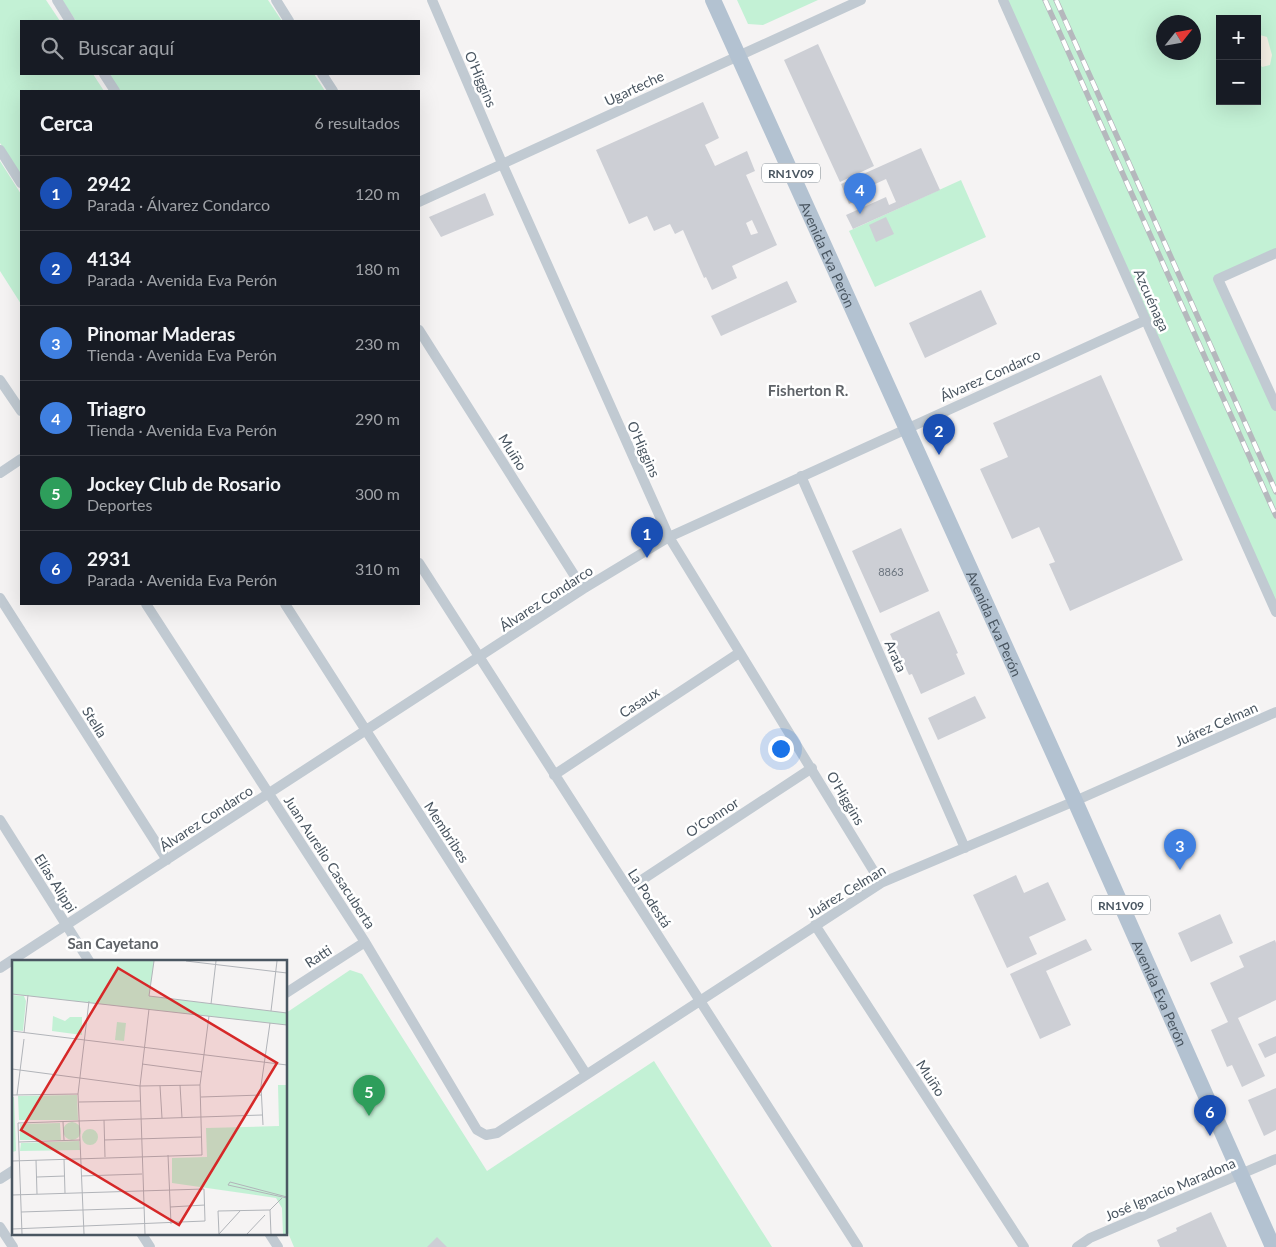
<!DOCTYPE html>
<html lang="es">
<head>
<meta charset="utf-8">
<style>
	body { margin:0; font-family:Lato,sans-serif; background:#242831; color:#f1f3f6 }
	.controls { position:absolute; right:15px; top:15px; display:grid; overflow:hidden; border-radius:0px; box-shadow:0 5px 20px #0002 }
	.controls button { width:45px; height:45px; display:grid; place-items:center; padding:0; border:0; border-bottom:1px solid #363941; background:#171b24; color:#f1f3f6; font:25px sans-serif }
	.compass { position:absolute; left:1156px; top:15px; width:45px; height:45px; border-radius:50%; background:#171b24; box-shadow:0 5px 20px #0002; rotate:59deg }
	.you { position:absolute; left:780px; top:748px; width:18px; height:18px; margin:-12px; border:4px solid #fff; border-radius:50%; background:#1a73e8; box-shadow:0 0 0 8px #1a73e833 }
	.badge { display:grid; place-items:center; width:32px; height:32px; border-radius:50%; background:#7c3aed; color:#fff; font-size:16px; font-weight:700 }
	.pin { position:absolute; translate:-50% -41px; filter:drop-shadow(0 1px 2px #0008) }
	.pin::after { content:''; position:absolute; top:26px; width:18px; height:15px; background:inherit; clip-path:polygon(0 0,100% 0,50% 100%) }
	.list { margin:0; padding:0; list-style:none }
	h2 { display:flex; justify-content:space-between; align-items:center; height:65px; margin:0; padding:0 20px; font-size:21px }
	h2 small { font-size:16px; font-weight:400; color:#9ea1a6 }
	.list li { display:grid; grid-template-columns:32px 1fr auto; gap:15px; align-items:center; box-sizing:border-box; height:75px; padding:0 20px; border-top:1px solid #363941 }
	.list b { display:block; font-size:19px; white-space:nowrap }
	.list p { margin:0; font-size:16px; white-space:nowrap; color:#9ea1a6 }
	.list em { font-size:16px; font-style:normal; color:#9ea1a6 }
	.icon { flex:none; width:28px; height:28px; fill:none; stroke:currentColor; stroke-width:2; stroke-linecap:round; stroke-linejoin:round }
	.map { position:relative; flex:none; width:1276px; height:1247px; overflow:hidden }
	.search { position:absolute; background:#171b24; box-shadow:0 5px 20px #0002; left:20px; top:20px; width:400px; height:55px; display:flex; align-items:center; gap:12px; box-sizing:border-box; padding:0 18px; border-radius:0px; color:#9ea1a6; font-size:19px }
	.panel { position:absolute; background:#171b24; box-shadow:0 5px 20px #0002; left:20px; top:90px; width:400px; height:515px; border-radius:0px }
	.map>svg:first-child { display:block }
</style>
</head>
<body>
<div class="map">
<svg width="1276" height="1247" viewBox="0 0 1276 1247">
	<rect width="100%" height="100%" fill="#f5f3f3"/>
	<!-- green -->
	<path fill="#c3f1d5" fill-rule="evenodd" d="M0 0H46L60 21H21V74H93L104 91H21V175L0 143Z
		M62 0H268L282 21H76Z
		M737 0H818L763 25 748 24Z
		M1003 0H1276V253L1219 279 1276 406V612ZM1220 19H1257V101H1220ZM1164 22H1194V52H1164Z
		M109 74H314L325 91H120Z
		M0 161 21 194V304L0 271Z
		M961 180 986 237 875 287 849 231Z
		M350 970 362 974 487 1171 654 1061 772 1247H294L286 1228V1013Z"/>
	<!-- sand -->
	<path fill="#f5f0e5" d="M1260 35 1267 37 1272 55 1270 65 1262 67 1257 61V38Z"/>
	<!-- building -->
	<path fill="#cdcfd5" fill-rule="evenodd" d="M818 44 874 166 840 182 784 60Z
		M703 102 719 138 705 145 715 166 747 151 755 171 746 175 777 245 732 266 737 278 712 290 706 277 704 278 683 230 675 234 670 224 654 231 647 216 629 224 596 150ZM752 220 758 233 751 235 746 223Z
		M921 148 940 190 853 229 846 215 886 197 889 205 896 202 886 179 862 190 860 185 852 188 857 200 849 204 841 184Z
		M485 193 494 215 441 237 429 217Z
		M886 217 894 234 876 242 869 225Z
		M787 281 797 302 721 336 711 316Z
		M981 290 997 324 925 358 909 323Z
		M1101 375 1183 560 1070 611 1049 564 1055 562 1039 527 1012 539 980 469 1008 457 993 423Z
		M901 528 929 591 880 613 852 551Z
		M939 611 958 653 956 654 965 674 921 694 912 674 909 675 890 634Z
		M975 696 986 718 938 740 928 718Z
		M1016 875 1024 893 1048 882 1066 920 1029 937 1037 954 1007 968 973 895Z
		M1220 914 1233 943 1191 962 1178 933Z
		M1086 939 1092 950 1046 971 1071 1025 1040 1039 1010 974Z
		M1275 940 1276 943V1000L1238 1018 1265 1076 1242 1087 1232 1065 1227 1067 1211 1030 1228 1022 1210 983 1244 967 1239 956Z
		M1276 1036V1053L1265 1058 1258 1044Z
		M1276 1088V1130L1264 1136 1248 1100Z
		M1211 1212 1227 1247H1160L1157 1240 1177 1231 1176 1228Z
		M437 1237 447 1247H427Z"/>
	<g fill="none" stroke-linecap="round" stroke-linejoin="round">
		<!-- minor -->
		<path stroke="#c1cad2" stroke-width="10" d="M57 0 70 21
			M276 0 289 21
			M432 0 502 163 669 537 881 883
			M1003 0 1276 612
			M104 74 115 91
			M322 74 333 91
			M0 150 21 183
			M419 202 861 0
			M1276 253 1218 279 1276 406
			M419 330 583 589
			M0 380 21 411
			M0 473 21 459
			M801 476 965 848
			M419 563 858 1247
			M0 598 167 860
			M146 604 365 942 477 1130 486 1135 497 1133 881 883 1075 801 1276 712
			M285 604 586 1074
			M554 775 739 653
			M0 820 89 961
			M628 889 812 768
			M815 925 1024 1247
			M0 968 583 589 669 537 1146 320
			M286 993 365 942
			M0 1179 14 1170
			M0 1227 13 1247
			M141 1233 150 1247
			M269 1233 278 1247
			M1077 1247 1090 1238 1276 1159"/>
		<!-- primary -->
		<path stroke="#b3c2d1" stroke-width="16" id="s1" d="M713 0 1075 801 1273 1247"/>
		<!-- rail casing -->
		<g stroke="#b5b8bd" stroke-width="5.5">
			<path id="rail" d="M1045 0 1276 516
				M1056 0 1276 492"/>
		</g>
		<!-- rail -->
		<use href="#rail" stroke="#fff" stroke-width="4" stroke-dasharray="11" stroke-linecap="butt"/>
	</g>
	<g text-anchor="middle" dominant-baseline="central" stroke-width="5" stroke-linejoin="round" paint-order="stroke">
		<!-- number labels -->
		<g font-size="11" fill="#6b747e">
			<text x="891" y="571">8863</text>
		</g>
		<!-- shield labels -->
		<g fill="#fff" stroke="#808990" stroke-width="1">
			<rect x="762" y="163.5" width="58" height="19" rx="4"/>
			<rect x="1092" y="895.5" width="58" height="19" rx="4"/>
		</g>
		<g font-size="12" font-weight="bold" fill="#4a5661">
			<text x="791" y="173">RN1V09</text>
			<text x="1121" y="905">RN1V09</text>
		</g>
		<!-- street labels -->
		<g font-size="14" fill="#4a5661" stroke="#fff">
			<text transform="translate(481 79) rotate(67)">O'Higgins</text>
			<text transform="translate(634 88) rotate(-25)">Ugarteche</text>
			<text stroke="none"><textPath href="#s1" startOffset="279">Avenida Eva Perón</textPath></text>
			<text transform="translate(1152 300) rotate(66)">Azcuénaga</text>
			<text transform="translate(990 375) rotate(-24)">Álvarez Condarco</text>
			<text transform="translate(644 449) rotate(66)">O'Higgins</text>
			<text transform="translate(513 452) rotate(58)">Muiño</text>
			<text transform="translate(546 598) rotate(-33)">Álvarez Condarco</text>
			<text stroke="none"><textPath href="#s1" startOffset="684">Avenida Eva Perón</textPath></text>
			<text transform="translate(896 656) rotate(66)">Arata</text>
			<text transform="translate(639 702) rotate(-33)">Casaux</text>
			<text transform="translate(95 722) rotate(58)">Stella</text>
			<text transform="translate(1216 724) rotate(-24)">Juárez Celman</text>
			<text transform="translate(846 798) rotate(59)">O'Higgins</text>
			<text transform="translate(712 817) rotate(-33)">O'Connor</text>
			<text transform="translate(206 818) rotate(-33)">Álvarez Condarco</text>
			<text transform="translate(447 832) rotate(57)">Membribes</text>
			<text transform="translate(330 862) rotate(57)">Juan Aurelio Casacuberta</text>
			<text transform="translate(56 883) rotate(58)">Elías Alippi</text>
			<text transform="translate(846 891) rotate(-31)">Juárez Celman</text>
			<text transform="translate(650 898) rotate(57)">La Podestá</text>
			<text transform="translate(318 956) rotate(-33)">Ratti</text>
			<text stroke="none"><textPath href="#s1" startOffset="1089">Avenida Eva Perón</textPath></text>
			<text transform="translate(931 1078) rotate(57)">Muiño</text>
			<text transform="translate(1170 1189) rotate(-23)">José Ignacio Maradona</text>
		</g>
		<!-- neighbourhood labels -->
		<g font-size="15" font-weight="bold" fill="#5f6368" stroke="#fff">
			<text x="808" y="390">Fisherton R.</text>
			<text x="113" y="943">San Cayetano</text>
		</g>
	</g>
	<!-- overview -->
	<g transform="translate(12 960)">
		<rect width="275" height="275" fill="#f5f3f3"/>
		<path d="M0 1H142L137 36 275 53V65L0 34ZM0 35 12 36 14 41 11 71 0 70ZM41 56 53 61 58 57H70V75L40 71ZM105 62 114 63 112 81 103 80ZM266 125H275V274H271L270 248 264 238 160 223V198L195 197 194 168 267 166ZM65 135 66 160H7L6 136ZM0 137H2L4 191 0 192ZM51 171a9 9 0 1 1 18 0a9 9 0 1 1-18 0ZM48 163 49 180H8V164ZM70 177a8 8 0 1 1 16 0a8 8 0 1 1-16 0ZM67 181 68 190 8 191 9 183Z" fill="#c3f1d5"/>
		<path fill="none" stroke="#b1b4b9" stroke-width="1" d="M142 1 137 36 275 53M174 1 275 13M0 34 275 65M199 44 204 1M259 51 265 1M0 71 275 105M12 73 16 35M130 104 190 112M0 109 128 126 188 125M168 125 170 158M148 126 150 158M0 135 66 134M5 135 12 79M189 137 250 135M67 142 128 141M92 160 93 197M51 162 52 180M251 165 249 126 258 63M92 180 190 177M7 182 68 180M156 195 159 264M52 199 53 233M24 200 25 234M0 201 190 195 188 125 197 56M69 216 130 214M25 217 53 216M0 235 192 229 193 261 0 269M275 237 218 222 216 225 275 238M158 247 193 245M258 250 259 274M258 250 270 238M9 252 132 248M10 274 6 163 250 155M72 274 66 134 77 41M133 274 128 126 137 49M207 274 206 251 258 250M207 274 228 251M235 274 253 255"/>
		<path fill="#d62828" fill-opacity="0.15" stroke="#d62828" stroke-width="2.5" d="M106 8 265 103 167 265 9 170Z"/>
		<rect width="275" height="275" fill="none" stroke="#4a5661" stroke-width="2.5"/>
	</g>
</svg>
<div class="controls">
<button>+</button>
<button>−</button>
</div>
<svg class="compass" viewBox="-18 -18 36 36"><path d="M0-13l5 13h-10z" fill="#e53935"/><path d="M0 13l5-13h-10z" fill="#9ea1a6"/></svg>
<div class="you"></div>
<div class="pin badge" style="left:647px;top:558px;background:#1a4fb4">1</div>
<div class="pin badge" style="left:939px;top:455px;background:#1a4fb4">2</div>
<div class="pin badge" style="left:1180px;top:870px;background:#3f7fe0">3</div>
<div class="pin badge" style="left:860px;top:214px;background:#3f7fe0">4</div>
<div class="pin badge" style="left:369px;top:1116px;background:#2e9e5b">5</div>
<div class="pin badge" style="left:1210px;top:1136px;background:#1a4fb4">6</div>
<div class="search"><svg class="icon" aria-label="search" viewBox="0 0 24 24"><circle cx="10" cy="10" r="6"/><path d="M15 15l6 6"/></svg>Buscar aquí</div>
<section class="panel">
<h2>Cerca<small>6 resultados</small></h2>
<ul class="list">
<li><span class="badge" style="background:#1a4fb4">1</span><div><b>2942</b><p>Parada · Álvarez Condarco</p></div><em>120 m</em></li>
<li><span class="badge" style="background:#1a4fb4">2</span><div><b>4134</b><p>Parada · Avenida Eva Perón</p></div><em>180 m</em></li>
<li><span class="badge" style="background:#3f7fe0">3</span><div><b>Pinomar Maderas</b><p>Tienda · Avenida Eva Perón</p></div><em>230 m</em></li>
<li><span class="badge" style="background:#3f7fe0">4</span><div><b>Triagro</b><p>Tienda · Avenida Eva Perón</p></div><em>290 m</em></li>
<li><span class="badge" style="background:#2e9e5b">5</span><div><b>Jockey Club de Rosario</b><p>Deportes</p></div><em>300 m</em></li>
<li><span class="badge" style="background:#1a4fb4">6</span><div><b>2931</b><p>Parada · Avenida Eva Perón</p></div><em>310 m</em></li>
</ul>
</section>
</div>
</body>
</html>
